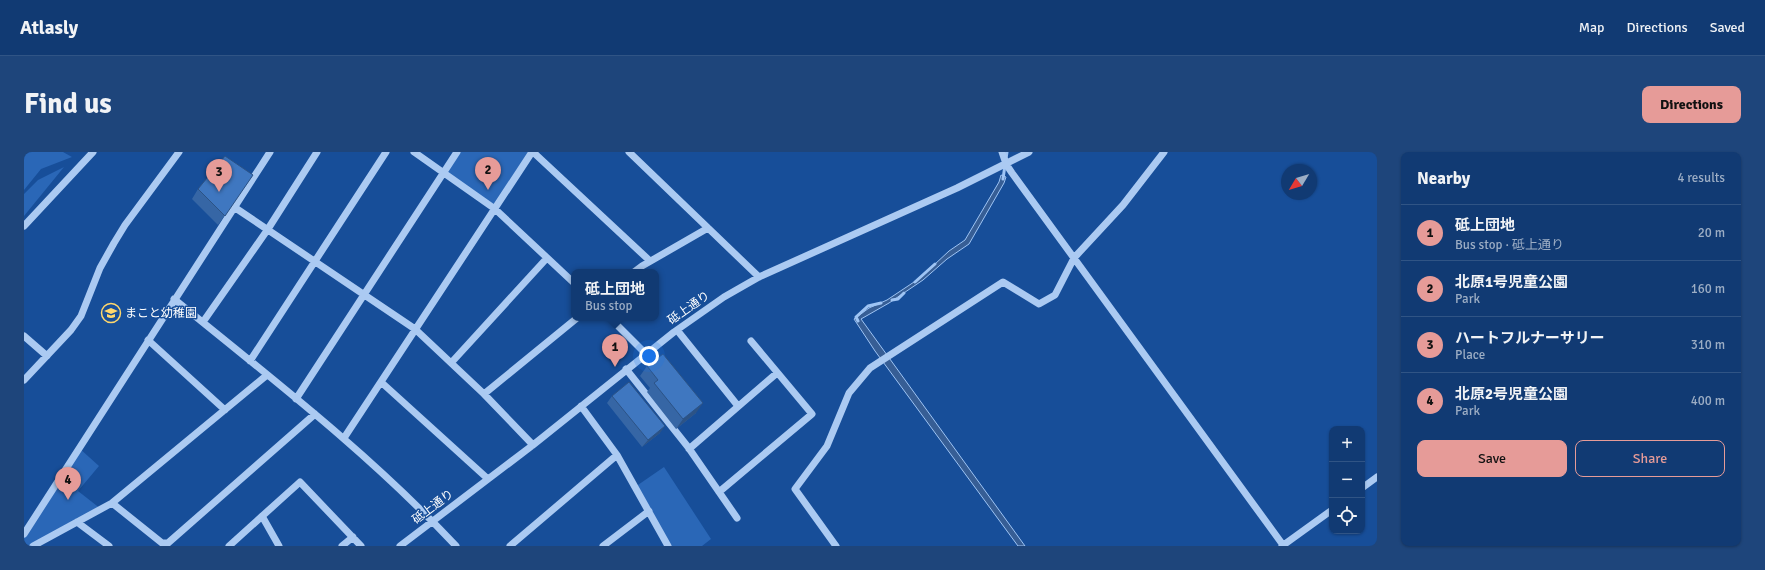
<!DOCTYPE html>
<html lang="en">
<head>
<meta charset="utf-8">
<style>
	body { margin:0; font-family:Signika,"Noto Sans JP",sans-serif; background:#1e457b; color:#f1f3f6 }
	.controls { position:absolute; right:12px; bottom:12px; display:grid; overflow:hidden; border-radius:8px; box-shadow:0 1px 3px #0004 }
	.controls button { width:36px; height:36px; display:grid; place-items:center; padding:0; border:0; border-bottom:1px solid #305485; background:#113a73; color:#f1f3f6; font:20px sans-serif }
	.compass { position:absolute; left:1257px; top:12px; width:36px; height:36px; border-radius:50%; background:#113a73; box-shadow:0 1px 3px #0004; rotate:232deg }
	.you { position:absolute; left:625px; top:204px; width:14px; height:14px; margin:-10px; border:3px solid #fff; border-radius:50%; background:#1a73e8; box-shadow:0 0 0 6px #1a73e833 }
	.badge { display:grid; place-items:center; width:26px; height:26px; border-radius:50%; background:#e69b98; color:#111; font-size:13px; font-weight:700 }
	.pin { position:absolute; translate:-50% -33px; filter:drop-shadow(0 1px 2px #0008) }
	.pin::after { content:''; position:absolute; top:21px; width:14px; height:12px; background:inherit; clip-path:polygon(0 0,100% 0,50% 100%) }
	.popup { position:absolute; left:547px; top:117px; width:88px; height:52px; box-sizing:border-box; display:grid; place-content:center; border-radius:8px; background:#113a73; filter:drop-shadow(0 1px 3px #0005); font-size:13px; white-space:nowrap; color:#9cadc4 }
	.popup b { font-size:15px; color:#f1f3f6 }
	.popup::after { content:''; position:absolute; left:50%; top:100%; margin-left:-8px; border:8px solid transparent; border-top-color:#113a73 }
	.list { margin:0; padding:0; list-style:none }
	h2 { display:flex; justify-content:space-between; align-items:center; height:52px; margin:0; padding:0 16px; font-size:17px }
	h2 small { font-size:13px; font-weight:400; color:#9cadc4 }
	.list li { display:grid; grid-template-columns:26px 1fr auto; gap:12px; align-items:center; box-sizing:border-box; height:56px; padding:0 16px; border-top:1px solid #305485 }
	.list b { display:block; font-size:15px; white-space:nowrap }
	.list p { margin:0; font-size:13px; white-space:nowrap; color:#9cadc4 }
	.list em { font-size:13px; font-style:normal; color:#9cadc4 }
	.actions { display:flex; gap:8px; padding:12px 16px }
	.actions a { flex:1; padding:9px 0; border:1px solid #e69b98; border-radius:8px; text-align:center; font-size:14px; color:#e69b98 }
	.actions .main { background:#e69b98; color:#111 }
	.icon { flex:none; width:22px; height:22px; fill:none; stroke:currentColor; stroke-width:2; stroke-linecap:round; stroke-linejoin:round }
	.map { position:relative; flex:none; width:1353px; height:394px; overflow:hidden; border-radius:8px }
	header { display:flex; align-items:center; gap:24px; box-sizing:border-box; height:56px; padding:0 20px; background:#113a73; border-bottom:1px solid #305485 }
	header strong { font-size:19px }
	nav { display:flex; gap:22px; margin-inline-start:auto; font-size:14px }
	.intro { display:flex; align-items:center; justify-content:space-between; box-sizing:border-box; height:96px; padding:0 24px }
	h1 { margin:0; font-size:28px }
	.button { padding:10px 18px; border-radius:8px; background:#e69b98; color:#111; font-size:14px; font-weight:700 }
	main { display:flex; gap:24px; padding:0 24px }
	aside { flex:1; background:#113a73; border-radius:8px; box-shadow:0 1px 3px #0004 }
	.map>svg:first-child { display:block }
</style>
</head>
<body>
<header>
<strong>Atlasly</strong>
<nav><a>Map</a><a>Directions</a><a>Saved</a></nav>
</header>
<div class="intro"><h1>Find us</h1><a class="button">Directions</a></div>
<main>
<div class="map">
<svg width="1353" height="394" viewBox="0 0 1353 394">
	<rect width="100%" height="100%" fill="#174e99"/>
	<!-- green -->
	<path fill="#2a67b7" d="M0 0H39L48 5 17 17 0 38Z
		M433 0H508L471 57 420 20Z
		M40 15 0 64V42L14 28Z
		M55 296 75 314 54 339 77 357 9 394H0V382Z
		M640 315 687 387 678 394H644L611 335Z"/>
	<!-- water -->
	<path fill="#375e95" stroke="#9ec4f4" d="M977 23 982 25 980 31 945 92 923 107 899 128 865 151 837 167 1001 394H994L851 199 830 167 845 156 863 148 896 126 925 99 941 88 975 30Z"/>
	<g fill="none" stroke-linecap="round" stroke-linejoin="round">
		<!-- stream -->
		<path stroke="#9ec4f4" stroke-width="3" d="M982 7 983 0
			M979 27 981 13
			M891 130 911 112
			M868 148 874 147 880 141
			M834 169 832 165 844 154 857 151"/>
		<!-- minor -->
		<path stroke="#abcaf2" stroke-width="7" d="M390 0 471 57 550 131
			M509 0 626 109
			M605 0 735 125
			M978 0 982 12 988 21 1259 393
			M210 55 391 177 460 242 509 293
			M0 74 69 0
			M610 120 618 114 684 76
			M150 147C247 226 347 303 432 394
			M586 166 622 202
			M179 170 244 77 293 0
			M653 178 714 254
			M0 184 23 204
			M124 188 201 258
			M226 209 362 0
			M427 211 523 106
			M602 217 664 295 713 366
			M0 228 47 178 57 164 76 116 90 91 101 73 155 0
			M357 230 464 327
			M460 242 553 166
			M272 247 433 0
			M557 254 593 303 644 394
			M320 286 508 0
			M665 297 753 221
			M1338 336 1353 325
			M695 340 788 262 727 189
			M88 351 138 391H144L291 262
			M238 364 255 394
			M53 370 85 394
			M0 382 246 0
			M9 394 88 351 243 223
			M205 394 276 330 337 394
			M318 394 329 385
			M376 394 509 293 650 180 700 145 735 125 933 36 1005 0
			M486 394 593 303
			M579 394 625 359
			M812 394 771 337 803 294 825 241 846 216 979 130 1015 152 1031 143 1050 106 1099 53 1140 0
			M1258 394 1308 358"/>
	</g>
	<!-- wall -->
	<path fill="#3666a5" d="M229 23 194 73 168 47 174 37Z
		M623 214 672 261 652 277 623 240 626 236 616 224Z
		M588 244 636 281 618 295 583 251Z"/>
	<!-- shaded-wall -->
	<path fill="#2c5386" d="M679 251 672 261 652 277 659 267Z
		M641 274 636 281 618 295 624 288Z"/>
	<!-- building -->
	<path fill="#3f77c0" stroke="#2c5386" d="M201 4 229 23 201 64 174 37Z
		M639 202 679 251 659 267 630 231 634 228 623 214Z
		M605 230 641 274 624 288 588 244Z"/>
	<!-- icons -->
	<defs>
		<g id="school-ring" transform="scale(1)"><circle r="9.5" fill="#174e99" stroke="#ffd76c" stroke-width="1.5"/><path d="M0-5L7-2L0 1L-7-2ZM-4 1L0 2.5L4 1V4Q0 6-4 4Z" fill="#ffd76c"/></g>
	</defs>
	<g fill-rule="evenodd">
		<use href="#school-ring" x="87" y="161"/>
	</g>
	<g text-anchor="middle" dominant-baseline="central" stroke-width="3" stroke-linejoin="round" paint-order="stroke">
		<!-- street labels -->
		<g font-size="12" fill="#fff" stroke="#174e99">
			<text transform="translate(665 156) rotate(-35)">砥上通り</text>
			<text transform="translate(409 355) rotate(-37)">砥上通り</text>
		</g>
		<!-- poi labels -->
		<g font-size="12" fill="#fff" stroke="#174e99" text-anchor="start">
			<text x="101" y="161">まこと幼稚園</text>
		</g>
	</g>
</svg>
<div class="controls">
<button>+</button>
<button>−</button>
<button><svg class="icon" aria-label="locate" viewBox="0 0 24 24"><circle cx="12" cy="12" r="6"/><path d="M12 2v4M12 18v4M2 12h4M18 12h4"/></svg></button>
</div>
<svg class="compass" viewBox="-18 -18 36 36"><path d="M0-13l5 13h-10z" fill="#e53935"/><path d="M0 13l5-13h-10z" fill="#9cadc4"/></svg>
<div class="you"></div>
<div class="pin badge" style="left:591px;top:215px">1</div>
<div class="popup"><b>砥上団地</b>Bus stop</div>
<div class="pin badge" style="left:464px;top:38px">2</div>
<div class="pin badge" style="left:195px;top:40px">3</div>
<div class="pin badge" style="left:44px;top:348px">4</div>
</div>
<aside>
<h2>Nearby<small>4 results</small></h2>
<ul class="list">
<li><span class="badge">1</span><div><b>砥上団地</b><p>Bus stop · 砥上通り</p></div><em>20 m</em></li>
<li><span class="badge">2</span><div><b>北原1号児童公園</b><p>Park</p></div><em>160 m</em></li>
<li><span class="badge">3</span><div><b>ハートフルナーサリー</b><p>Place</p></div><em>310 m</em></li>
<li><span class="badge">4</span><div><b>北原2号児童公園</b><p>Park</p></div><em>400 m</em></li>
</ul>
<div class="actions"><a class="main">Save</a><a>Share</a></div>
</aside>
</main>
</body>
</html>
